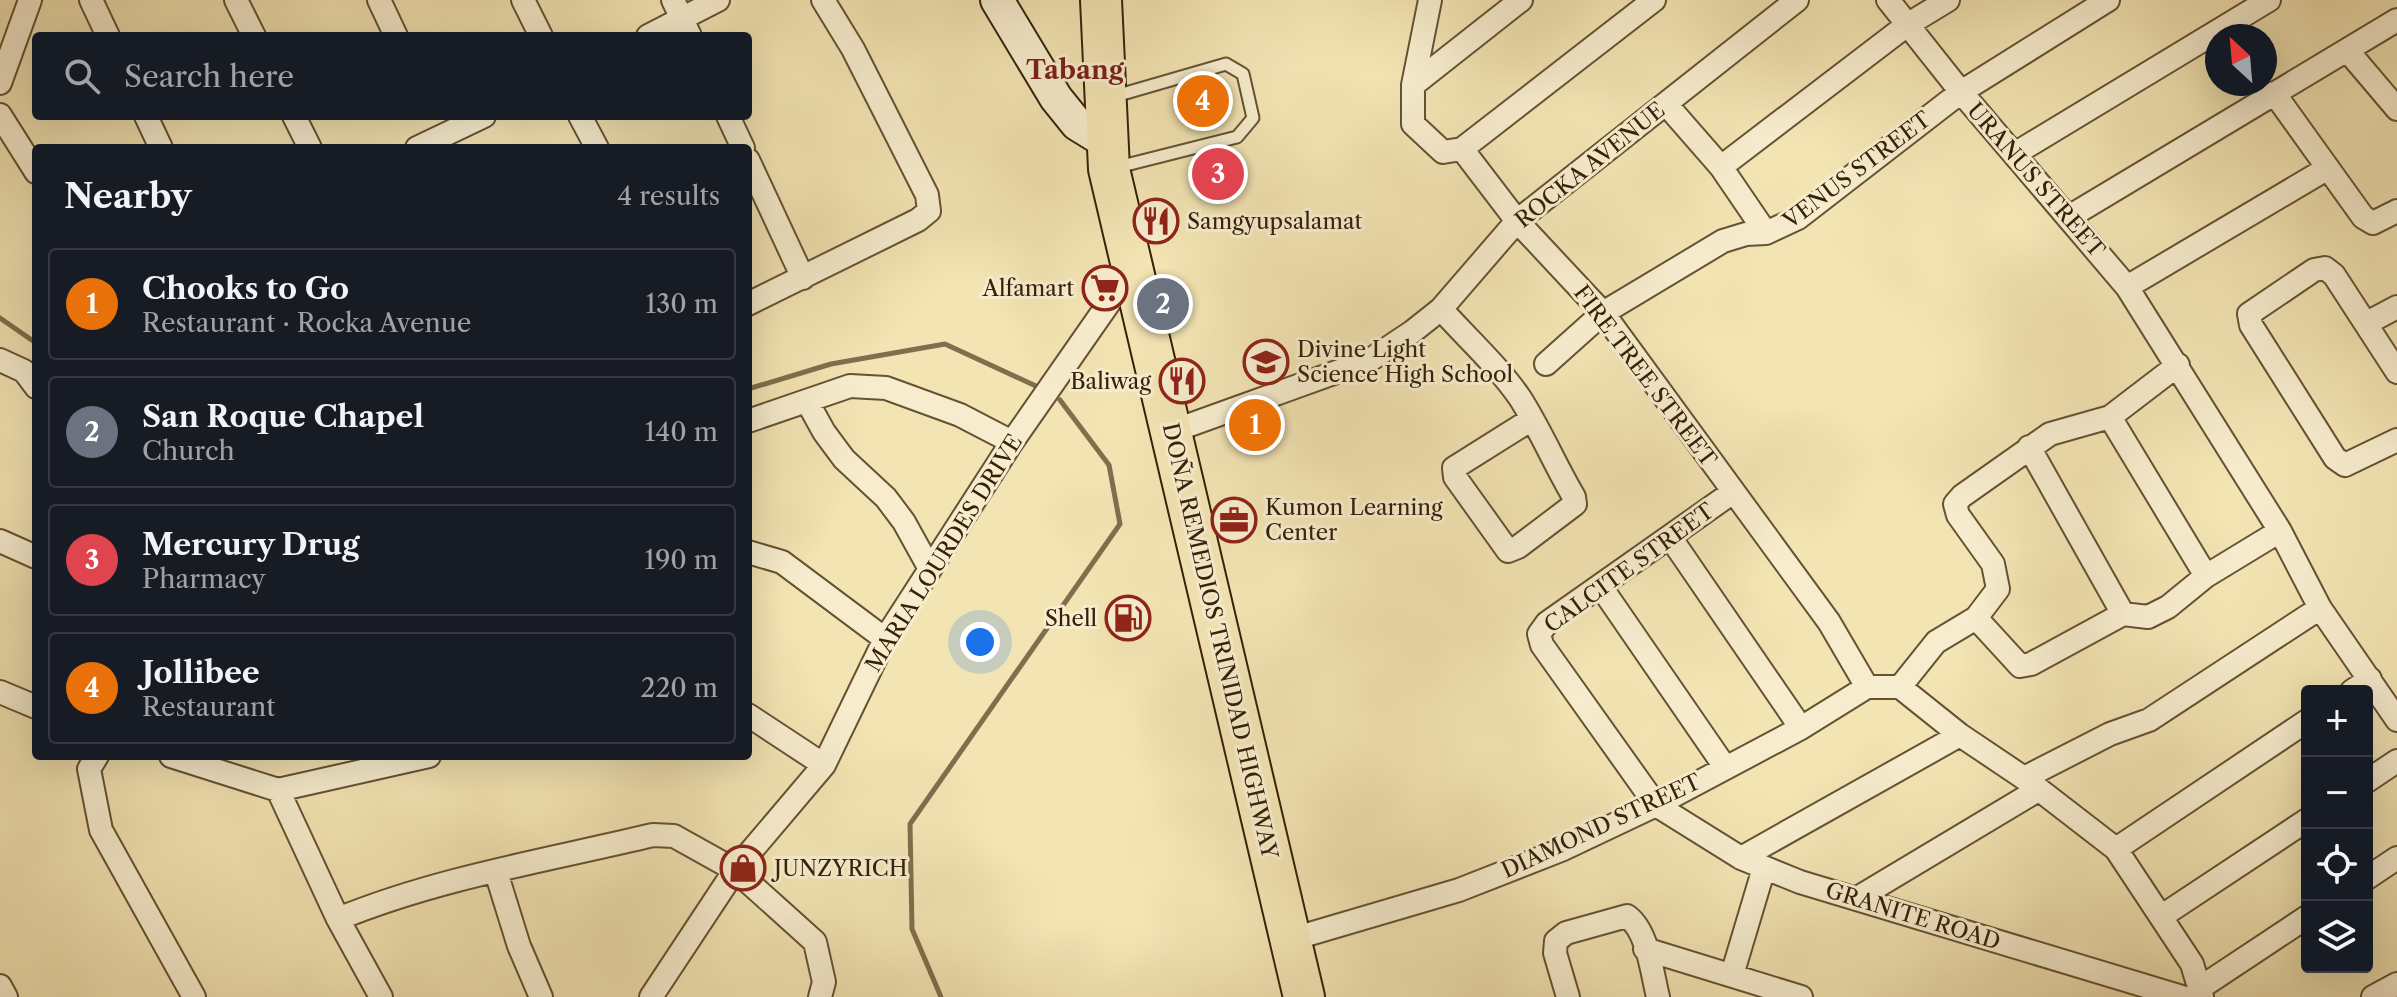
<!DOCTYPE html>
<html lang="en">
<head>
<meta charset="utf-8">
<style>
	body { margin:0; font-family:"Libre Caslon Text",serif; background:#242831; color:#f1f3f6 }
	.controls { position:absolute; right:24px; bottom:24px; display:grid; overflow:hidden; border-radius:8px; box-shadow:0 8px 32px #0002 }
	.controls button { width:72px; height:72px; display:grid; place-items:center; padding:0; border:0; border-bottom:2px solid #363941; background:#171b24; color:#f1f3f6; font:40px sans-serif }
	.compass { position:absolute; left:2205px; top:24px; width:72px; height:72px; border-radius:50%; background:#171b24; box-shadow:0 8px 32px #0002; rotate:334deg }
	.you { position:absolute; left:980px; top:642px; width:28px; height:28px; margin:-20px; border:6px solid #fff; border-radius:50%; background:#1a73e8; box-shadow:0 0 0 12px #1a73e833 }
	.badge { display:grid; place-items:center; width:52px; height:52px; border-radius:50%; background:#c59692; color:#fff; font-size:26px; font-weight:700 }
	.pin { position:absolute; translate:-50% -50%; border:4px solid #fff; box-shadow:0 2px 8px #0006 }
	.list { margin:0; padding:0; list-style:none }
	h2 { display:flex; justify-content:space-between; align-items:center; height:104px; margin:0; padding:0 32px; font-size:34px }
	h2 small { font-size:26px; font-weight:400; color:#9ea1a6 }
	.list li { display:grid; grid-template-columns:52px 1fr auto; gap:24px; align-items:center; box-sizing:border-box; height:112px; margin:0 16px 16px; padding:0 16px; border:2px solid #363941; border-radius:8px }
	.list b { display:block; font-size:30px; white-space:nowrap }
	.list p { margin:0; font-size:26px; white-space:nowrap; color:#9ea1a6 }
	.list em { font-size:26px; font-style:normal; color:#9ea1a6 }
	.icon { flex:none; width:44px; height:44px; fill:none; stroke:currentColor; stroke-width:2; stroke-linecap:round; stroke-linejoin:round }
	.map { position:relative; flex:none; width:2397px; height:997px; overflow:hidden }
	.search { position:absolute; background:#171b24; box-shadow:0 8px 32px #0002; left:32px; top:32px; width:720px; height:88px; display:flex; align-items:center; gap:20px; box-sizing:border-box; padding:0 28px; border-radius:8px; color:#9ea1a6; font-size:30px }
	.panel { position:absolute; background:#171b24; box-shadow:0 8px 32px #0002; left:32px; top:144px; width:720px; height:616px; border-radius:8px }
	.map>svg:first-child { display:block }
</style>
</head>
<body>
<div class="map">
<svg width="2397" height="997" viewBox="0 0 2397 997">
	<rect width="100%" height="100%" fill="#f3e4b3"/>
	<filter id="stains"><feTurbulence type="fractalNoise" baseFrequency=".0025" numOctaves="4"/><feColorMatrix values="0 0 0 0 .2 0 0 0 0 .09 0 0 0 0 .02 0 0 0 .5 -.17"/></filter>
	<radialGradient id="worn" r=".72"><stop offset=".6" stop-color="#630" stop-opacity="0"/><stop offset="1" stop-color="#630" stop-opacity=".3"/></radialGradient>
	<g fill="none" stroke-linecap="round" stroke-linejoin="round">
		<!-- stream -->
		<path stroke="#806e4c" stroke-width="5" d="M0 318 36 343
			M748 389 831 364 945 344 1038 387
			M941 997 912 929 910 824 1120 524 1109 465 1060 400"/>
		<!-- lane casing -->
		<g stroke="#645233" stroke-width="15">
			<path id="lane" d="M1112 97 1226 64 1243 74 1253 118 1237 137 1118 167"/>
		</g>
		<!-- street casing -->
		<g stroke="#645233" stroke-width="26">
			<path id="street" d="M91 0 108 36
				M236 0 254 36
				M379 0 396 36
				M523 0 541 36
				M673 0 690 36
				M1430 0 1413 85V124L1443 152 1462 149 1517 221 1603 313 1829 622 1867 687
				M1888 0 1961 92 2127 287 2280 531 2320 608 2397 720
				M648 36 718 0
				M2347 50 2397 109
				M0 83 30 0
				M1413 85 1521 0
				M2274 93 2363 217 2373 223 2397 211
				M1666 104 1721 167 1766 233
				M0 115 36 172
				M146 116 161 148
				M294 116 310 148
				M580 116 597 148
				M728 116 743 148
				M417 148 484 116
				M1462 149 1654 0
				M2016 153 2269 0
				M748 160 803 278
				M1721 167 1907 25 1948 0
				M2069 217 2397 20
				M2127 287 2328 168
				M748 304 918 220 929 211 927 195 853 49 823 0
				M1441 309C1467 338 1498 366 1520 398 1540 429 1555 465 1574 497L1575 504 1518 547 1508 551 1455 477 1454 468 1532 419
				M2367 323 2397 307
				M0 360 24 371 36 387
				M1546 364 1603 313 1723 241 1746 234 1766 233 1798 218 1961 92 2108 0
				M2397 372 2334 275 2325 268 2314 270 2249 314 2251 325 2335 458 2345 465 2397 440
				M808 403 824 432 844 459 886 498 904 522 930 569
				M2110 417 2206 576
				M748 421 850 386 886 388 960 415 1012 442
				M1173 431 1370 360 1412 332 1441 309 1517 221 1797 0
				M2029 447 2123 614
				M1733 492 1547 623 1539 634 1542 645 1656 805 1741 858 1800 882 2182 997
				M1670 537 1801 728
				M0 541 36 557
				M748 552 782 562 885 639
				M1601 587 1725 767
				M1976 618 2020 666 2031 664 2123 614 2148 617 2168 607 2206 576 2280 531
				M1900 687 1936 642 1976 618 1998 589 1993 564 1958 515 1955 504 1962 496 2050 434 2110 417 2178 365
				M1900 687 1960 735 2024 778 2116 849 2192 964 2202 997
				M2352 691 2370 679
				M0 692 36 707
				M748 715 824 765
				M97 756 89 769 101 830 194 997
				M171 756 278 790 429 756
				M2024 778 2110 734 2149 720 2320 608
				M2367 781 2397 761
				M278 790 338 919 381 997
				M2116 849 2307 721
				M1741 858 1960 735
				M496 872 519 946 541 997
				M2367 878 2397 858
				M1856 899 2038 790
				M2162 916 2307 820
				M338 919C438 878 548 860 653 835L674 836 735 870 815 942 824 982 820 997
				M1289 940 1459 890 1561 850 1656 805 1801 728 1867 687H1900
				M1645 949 1801 997
				M1732 975 1764 868
				M0 986 6 997
				M2200 988 2307 917
				M651 997 735 870 824 765 885 639 1012 442 1134 267
				M1568 997 1555 953 1556 941 1566 933 1627 916C1648 931 1652 973 1658 997
				M2373 997 2397 984"/>
		</g>
		<!-- secondary casing -->
		<g stroke="#342108" stroke-width="36">
			<path id="secondary" d="M997 0 1056 98 1077 124 1108 143"/>
		</g>
		<!-- highway casing -->
		<g stroke="#342108" stroke-width="44">
			<path id="highway" d="M1101 0 1109 169 1304 997"/>
		</g>
		<!-- lane -->
		<use href="#lane" stroke="#f7edce" stroke-width="11"/>
		<!-- street -->
		<use href="#street" stroke="#f7edce" stroke-width="22"/>
		<!-- secondary -->
		<use href="#secondary" stroke="#f7edce" stroke-width="32"/>
		<!-- highway -->
		<use href="#highway" stroke="#f3e4b3" stroke-width="40"/>
	</g>
	<!-- icons -->
	<defs>
		<g id="restaurant-ring" transform="scale(2.3)"><circle r="9.5" fill="#f7edce" stroke="#8f2418" stroke-width="1.5"/><path d="M-5-6h1v4h1v-4h1v4h1v-4h1v5L-1.5 .5V6h-2V.5L-5-1ZM5-6V6H3V1.5H1.5Q1.5-4 5-6Z" fill="#8f2418"/></g>
		<g id="supermarket-ring" transform="scale(2.3)"><circle r="9.5" fill="#f7edce" stroke="#8f2418" stroke-width="1.5"/><path d="M-6-5.5h2.5l.6 2H6L4.5 2H-2.5L-4.4-4H-6ZM-1.5 3.2a1.3 1.3 0 1 0 .1 0ZM3 3.2a1.3 1.3 0 1 0 .1 0Z" fill="#8f2418"/></g>
		<g id="school-ring" transform="scale(2.3)"><circle r="9.5" fill="#f7edce" stroke="#8f2418" stroke-width="1.5"/><path d="M0-5L7-2L0 1L-7-2ZM-4 1L0 2.5L4 1V4Q0 6-4 4Z" fill="#8f2418"/></g>
		<g id="office-ring" transform="scale(2.3)"><circle r="9.5" fill="#f7edce" stroke="#8f2418" stroke-width="1.5"/><path d="M-6-3h4V-5.5h4V-3h4V5H-6ZM-1-4.5V-3h2v-1.5ZM-6 0V1H6V0Z" fill="#8f2418"/></g>
		<g id="fuel-ring" transform="scale(2.3)"><circle r="9.5" fill="#f7edce" stroke="#8f2418" stroke-width="1.5"/><path d="M-5.5-6h7V0h2V4h1.3V-2.5L3-4.5l.8-.8L6-3V5H2.5V1h-1V6h-7ZM-4.2-4.7v3.2H.2V-4.7Z" fill="#8f2418"/></g>
		<g id="shop-ring" transform="scale(2.3)"><circle r="9.5" fill="#f7edce" stroke="#8f2418" stroke-width="1.5"/><path d="M-5-2.5h2.3a2.7 3.5 0 0 1 5.4 0H5L5.5 6h-11ZM-1.5-2.5h3a1.5 2.3 0 0 0-3 0Z" fill="#8f2418"/></g>
	</defs>
	<g fill-rule="evenodd">
		<use href="#restaurant-ring" x="1156" y="221"/>
		<use href="#supermarket-ring" x="1105" y="288"/>
		<use href="#school-ring" x="1266" y="362"/>
		<use href="#restaurant-ring" x="1182" y="381"/>
		<use href="#office-ring" x="1234" y="520"/>
		<use href="#fuel-ring" x="1128" y="618"/>
		<use href="#shop-ring" x="743" y="868"/>
	</g>
	<g text-anchor="middle" dominant-baseline="central" stroke-width="6" stroke-linejoin="round" paint-order="stroke">
		<!-- street labels -->
		<g font-size="22" fill="#342108" stroke="#f7edce">
			<text transform="translate(1590 165) rotate(-39)">ROCKA AVENUE</text>
			<text transform="translate(1857 170) rotate(-37)">VENUS STREET</text>
			<text transform="translate(2036 180) rotate(49)">URANUS STREET</text>
			<text transform="translate(1645 376) rotate(53)">FIRE TREE STREET</text>
			<text transform="translate(944 553) rotate(-58)">MARIA LOURDES DRIVE</text>
			<text transform="translate(1629 568) rotate(-36)">CALCITE STREET</text>
			<text transform="translate(1220 641) rotate(77)">DOÑA REMEDIOS TRINIDAD HIGHWAY</text>
			<text transform="translate(1601 826) rotate(-25)">DIAMOND STREET</text>
			<text transform="translate(1913 916) rotate(17)">GRANITE ROAD</text>
		</g>
		<!-- poi labels -->
		<g font-size="22" fill="#342108" stroke="#f7edce" text-anchor="start">
			<text x="1187" y="221">Samgyupsalamat</text>
			<text x="1074" y="288" text-anchor="end">Alfamart</text>
			<text x="1297" y="349">Divine Light<tspan x="1297" dy="25">Science High School</tspan></text>
			<text x="1151" y="381" text-anchor="end">Baliwag</text>
			<text x="1265" y="507">Kumon Learning<tspan x="1265" dy="25">Center</tspan></text>
			<text x="1097" y="618" text-anchor="end">Shell</text>
			<text x="774" y="868">JUNZYRICH</text>
		</g>
		<!-- quarter labels -->
		<g font-size="26" font-weight="bold" fill="#7a1f14" stroke="#f7edce">
			<text x="1075" y="70">Tabang</text>
		</g>
	</g>
	<rect width="100%" height="100%" filter="url(#stains)"/>
	<rect width="100%" height="100%" fill="url(#worn)"/>
</svg>
<div class="controls">
<button>+</button>
<button>−</button>
<button><svg class="icon" aria-label="locate" viewBox="0 0 24 24"><circle cx="12" cy="12" r="6"/><path d="M12 2v4M12 18v4M2 12h4M18 12h4"/></svg></button>
<button><svg class="icon" aria-label="layers" viewBox="0 0 24 24"><path d="M12 4l9 5-9 5-9-5zM3 14l9 5 9-5"/></svg></button>
</div>
<svg class="compass" viewBox="-18 -18 36 36"><path d="M0-13l5 13h-10z" fill="#e53935"/><path d="M0 13l5-13h-10z" fill="#9ea1a6"/></svg>
<div class="you"></div>
<div class="pin badge" style="left:1255px;top:425px;background:#e8710a">1</div>
<div class="pin badge" style="left:1163px;top:304px;background:#6b7280">2</div>
<div class="pin badge" style="left:1218px;top:174px;background:#e0444e">3</div>
<div class="pin badge" style="left:1203px;top:101px;background:#e8710a">4</div>
<div class="search"><svg class="icon" aria-label="search" viewBox="0 0 24 24"><circle cx="10" cy="10" r="6"/><path d="M15 15l6 6"/></svg>Search here</div>
<section class="panel">
<h2>Nearby<small>4 results</small></h2>
<ul class="list">
<li><span class="badge" style="background:#e8710a">1</span><div><b>Chooks to Go</b><p>Restaurant · Rocka Avenue</p></div><em>130 m</em></li>
<li><span class="badge" style="background:#6b7280">2</span><div><b>San Roque Chapel</b><p>Church</p></div><em>140 m</em></li>
<li><span class="badge" style="background:#e0444e">3</span><div><b>Mercury Drug</b><p>Pharmacy</p></div><em>190 m</em></li>
<li><span class="badge" style="background:#e8710a">4</span><div><b>Jollibee</b><p>Restaurant</p></div><em>220 m</em></li>
</ul>
</section>
</div>
</body>
</html>
